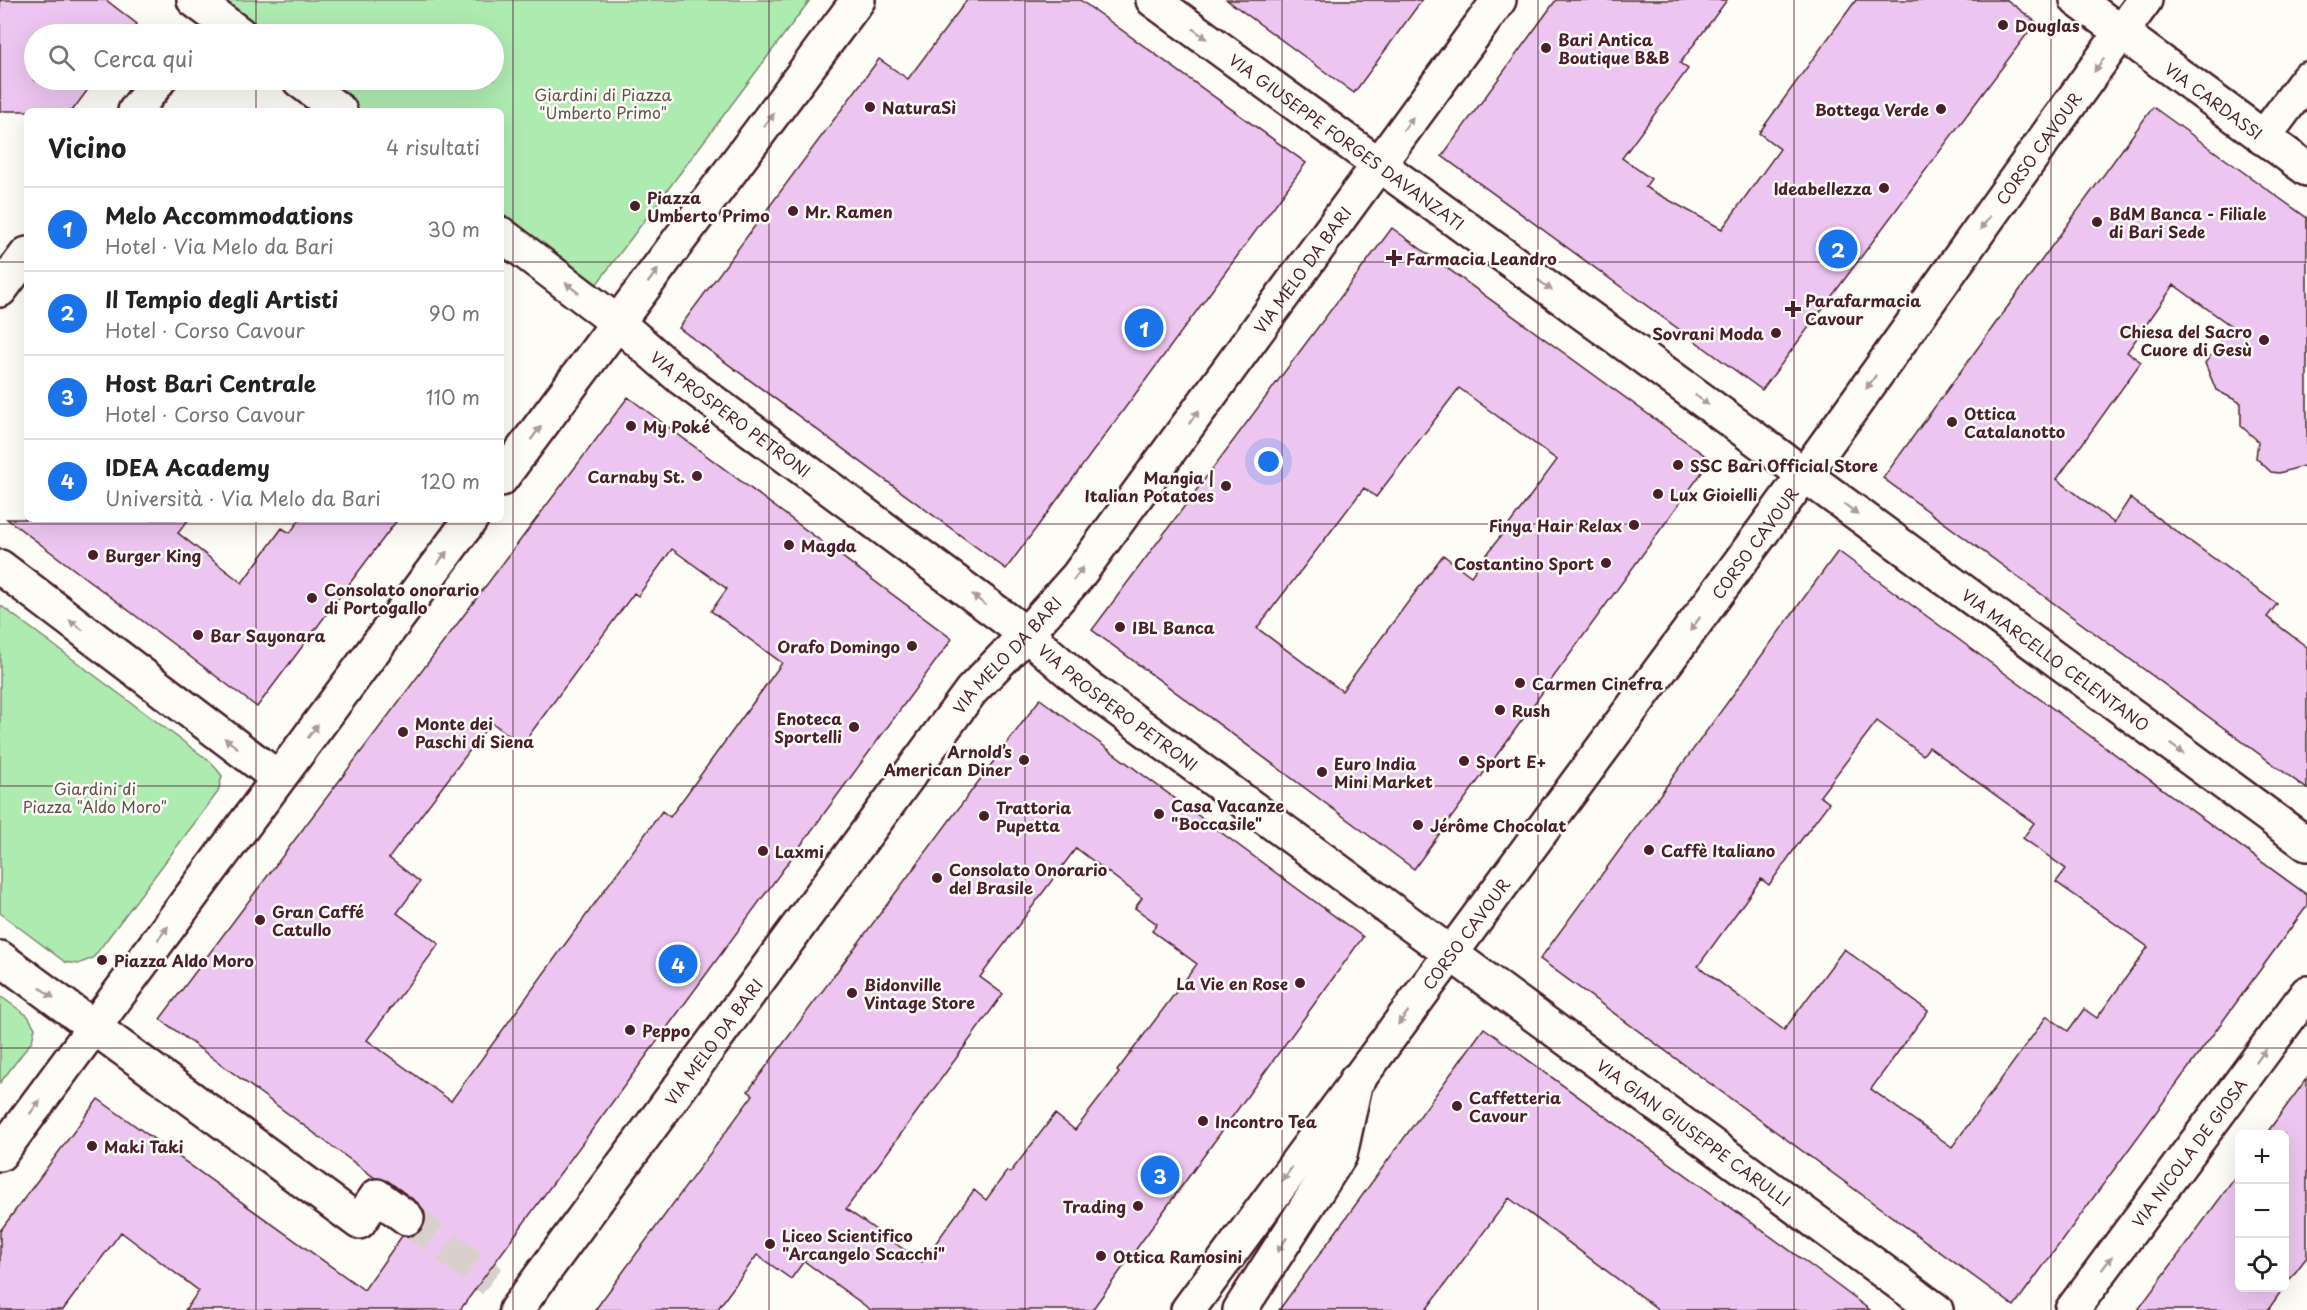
<!DOCTYPE html>
<html lang="it">
<head>
<meta charset="utf-8">
<style>
	body { margin:0; font-family:"Playpen Sans",sans-serif; background:#f2f2f2; color:#222 }
	.controls { position:absolute; right:18px; bottom:18px; display:grid; overflow:hidden; border-radius:9px; box-shadow:0 6px 24px #0002 }
	.controls button { width:54px; height:54px; display:grid; place-items:center; padding:0; border:0; border-bottom:2px solid #e0e0e0; background:#fff; color:#222; font:30px sans-serif }
	.you { position:absolute; left:1269px; top:462px; width:21px; height:21px; margin:-15px; border:4px solid #fff; border-radius:50%; background:#1a73e8; box-shadow:0 0 0 9px #1a73e833 }
	.badge { display:grid; place-items:center; width:39px; height:39px; border-radius:50%; background:#1a73e8; color:#fff; font-size:20px; font-weight:700 }
	.pin { position:absolute; translate:-50% -50%; border:3px solid #fff; box-shadow:0 2px 6px #0006 }
	.list { margin:0; padding:0; list-style:none }
	h2 { display:flex; justify-content:space-between; align-items:center; height:78px; margin:0; padding:0 24px; font-size:26px }
	h2 small { font-size:20px; font-weight:400; color:#767676 }
	.list li { display:grid; grid-template-columns:39px 1fr auto; gap:18px; align-items:center; box-sizing:border-box; height:84px; padding:0 24px; border-top:2px solid #e0e0e0 }
	.list b { display:block; font-size:22px; white-space:nowrap }
	.list p { margin:0; font-size:20px; white-space:nowrap; color:#767676 }
	.list em { font-size:20px; font-style:normal; color:#767676 }
	.icon { flex:none; width:33px; height:33px; fill:none; stroke:currentColor; stroke-width:2; stroke-linecap:round; stroke-linejoin:round }
	.map { position:relative; flex:none; width:2307px; height:1310px; overflow:hidden }
	.search { position:absolute; background:#fff; box-shadow:0 6px 24px #0002; left:24px; top:24px; width:480px; height:66px; display:flex; align-items:center; gap:15px; box-sizing:border-box; padding:0 21px; border-radius:33px; color:#767676; font-size:22px }
	.panel { position:absolute; background:#fff; box-shadow:0 6px 24px #0002; left:24px; top:108px; width:480px; height:414px; border-radius:9px }
	.map>svg:first-child { display:block }
</style>
</head>
<body>
<div class="map">
<svg width="2307" height="1310" viewBox="0 0 2307 1310">
	<rect width="100%" height="100%" fill="#fdfcf7"/>
	<filter id="ink" filterUnits="userSpaceOnUse"><feTurbulence type="fractalNoise" baseFrequency=".0167" numOctaves="2"/><feDisplacementMap in="SourceGraphic" scale="12" xChannelSelector="R" yChannelSelector="G"/><feConvolveMatrix kernelMatrix="1 2 1 2 8 2 1 2 1" color-interpolation-filters="sRGB"/></filter>
	<g filter="url(#ink)">
		<!-- green -->
		<path fill="#aeebb1" stroke="#7c856e" stroke-width="1.5" d="M214 0H810L593 289 501 219V111H359L318 80H494V34H259Z
			M0 605 212 763 222 776 218 792 93 958 78 964 65 962 0 913Z
			M0 996 28 1016 35 1028 32 1041 0 1083Z"/>
		<!-- building -->
		<path fill="#ecc6f0" stroke="#4a1f2b" stroke-width="1.5" fill-rule="evenodd" d="M0 0H106L137 24 130 34H34V80H95L72 111H0Z
			M967 0H1080L1306 163 1006 569 679 328 879 59 908 79Z
			M1227 0H1422L1354 93Z
			M1556 0H1727L1680 63 1688 69 1622 158 1651 179 1645 187 1722 229 1780 149 1759 133 1856 0H2007L2036 22 1762 390 1442 156Z
			M2153 107 2307 218V465L2279 473 2271 472 2256 458 2258 441 2241 426V403L2216 390 2205 363 2231 326 2174 285 2127 352 2141 362 2057 479 2114 523 2130 498 2277 604 2267 617 2307 647V789L1883 478Z
			M1392 228 1711 460 1414 869 1092 630ZM1459 388 1557 460 1471 576 1443 555 1342 691 1257 628 1364 488 1376 497Z
			M628 397 952 639 460 1310H185L199 1291 121 1232 63 1310H0V1231L98 1099 364 1290 402 1236 414 1235 422 1229 426 1221 424 1211 418 1203 388 1181 375 1178 160 1019ZM672 549 727 589 711 611 782 663 670 817 662 811 451 1101 367 1040 439 944 397 913 420 882 389 858 491 722 522 745 634 593 638 596Z
			M7 519H189L178 533 242 583 282 528 290 533 300 519H398L257 707Z
			M1838 551 2307 895V906L2014 1306 1540 959ZM1877 721 1923 755 1929 747 2034 823 2023 838 2066 869 2056 882 2148 947 2097 1018 2084 1009 2068 1031 2047 1016 1952 1147 1871 1089 1928 1011 1844 949 1784 1030 1698 966 1761 879 1769 885 1801 840 1829 803 1820 796Z
			M1040 699 1363 937 1171 1201 1092 1310H871L804 1261 791 1279 757 1255 717 1310H595L753 1095 748 1091ZM1076 848 1142 898 1135 908 1157 924 1152 931 1197 964 1117 1071 1119 1073 1075 1130 1055 1114 1010 1173 1007 1171 986 1200 974 1190 922 1262 846 1209 1003 994 980 977Z
			M1484 1028 1814 1268 1870 1310H1659L1509 1198 1426 1310H1279Z
			M2307 1078V1257L2284 1287V1134H2266Z
			M2240 1171V1287H2284L2268 1310H2138Z"/>
		<g fill="none" stroke-linecap="round" stroke-linejoin="round">
			<!-- minor-tunnel -->
			<path stroke="#d9d0ce" stroke-width="33" stroke-dasharray="33 16" stroke-linecap="butt" d="M407 1218 492 1281"/>
			<!-- minor casing -->
			<g stroke="#4a1f2b" stroke-width="38">
				<g id="minor">
					<path d="M194 0 240 34"/>
					<path id="s1" d="M1153 0 1749 434 2307 844"/>
					<path id="s2" d="M2077 0 2307 169"/>
					<path d="M299 80 340 111"/>
					<path d="M135 111 159 80"/>
					<path d="M2263 138 2307 79"/>
					<path id="s3" d="M501 234 618 323 681 378 1026 634 1085 685 1936 1310"/>
					<path d="M0 290 27 254"/>
					<path d="M501 479 858 0"/>
					<path d="M0 567 278 778"/>
					<path d="M0 958 359 1222 377 1196 407 1218"/>
					<path d="M0 1154 471 519"/>
					<path id="s4" d="M516 1310 971 691 1026 634 1077 577 1499 0"/>
					<path d="M1240 1310 1340 1155 1356 1080"/>
				</g>
			</g>
			<!-- major casing -->
			<g stroke="#4a1f2b" stroke-width="38">
				<g id="major">
					<path id="s5" d="M1188 1310C1382 1044 1580 782 1774 516 1899 345 2020 171 2145 0"/>
					<path id="s6" d="M2072 1310 2307 993"/>
				</g>
			</g>
			<!-- minor -->
			<use href="#minor" stroke="#fdfcf7" stroke-width="33"/>
			<!-- major -->
			<use href="#major" stroke="#fdfcf7" stroke-width="33"/>
		</g>
		<!-- one-way arrows -->
		<defs><path id="oneway-solid" d="M-6-.8H1V-3.2L6.5 0L1 3.2V.8H-6Z" transform="scale(1.5)"/></defs>
		<g fill="#ac999b">
			<use href="#oneway-solid" transform="translate(1200 34) rotate(36)"/>
			<use href="#oneway-solid" transform="translate(2099 65) rotate(125)"/>
			<use href="#oneway-solid" transform="translate(769 120) rotate(-53)"/>
			<use href="#oneway-solid" transform="translate(1408 124) rotate(-54)"/>
			<use href="#oneway-solid" transform="translate(1985 223) rotate(126)"/>
			<use href="#oneway-solid" transform="translate(653 276) rotate(-53)"/>
			<use href="#oneway-solid" transform="translate(1545 285) rotate(36)"/>
			<use href="#oneway-solid" transform="translate(572 288) rotate(-142)"/>
			<use href="#oneway-solid" transform="translate(1871 382) rotate(126)"/>
			<use href="#oneway-solid" transform="translate(1702 400) rotate(36)"/>
			<use href="#oneway-solid" transform="translate(1194 417) rotate(-54)"/>
			<use href="#oneway-solid" transform="translate(536 433) rotate(-53)"/>
			<use href="#oneway-solid" transform="translate(1851 509) rotate(37)"/>
			<use href="#oneway-solid" transform="translate(442 558) rotate(-53)"/>
			<use href="#oneway-solid" transform="translate(1078 574) rotate(-52)"/>
			<use href="#oneway-solid" transform="translate(979 600) rotate(-143)"/>
			<use href="#oneway-solid" transform="translate(1695 624) rotate(126)"/>
			<use href="#oneway-solid" transform="translate(76 625) rotate(-143)"/>
			<use href="#oneway-solid" transform="translate(313 731) rotate(-53)"/>
			<use href="#oneway-solid" transform="translate(231 743) rotate(-143)"/>
			<use href="#oneway-solid" transform="translate(2177 749) rotate(36)"/>
			<use href="#oneway-solid" transform="translate(163 933) rotate(-53)"/>
			<use href="#oneway-solid" transform="translate(47 993) rotate(36)"/>
			<use href="#oneway-solid" transform="translate(1403 1018) rotate(127)"/>
			<use href="#oneway-solid" transform="translate(2261 1056) rotate(-53)"/>
			<use href="#oneway-solid" transform="translate(35 1107) rotate(-53)"/>
			<use href="#oneway-solid" transform="translate(1287 1174) rotate(126)"/>
			<use href="#oneway-solid" transform="translate(1282 1245) rotate(123)"/>
			<use href="#oneway-solid" transform="translate(2107 1263) rotate(-53)"/>
		</g>
	</g>
	<!-- grid -->
	<path fill="none" stroke="#4a1f2b" stroke-width="1.5" stroke-opacity="0.55" d="M256 0V34M513 0V1310M769 0V1310M1025 0V1310M1282 0V1310M1538 0V1310M1794 0V1310M2051 0V1310M256 80V111M0 262H27M501 262H2307M256 519V1310M0 524H2307M0 786H2307M0 1048H2307"/>
	<!-- markers -->
	<g fill="#4a1f2b" stroke="#fdfcf7" stroke-width="2">
		<circle cx="2003" cy="25" r="6"/>
		<circle cx="1546" cy="48" r="6"/>
		<circle cx="870" cy="107" r="6"/>
		<circle cx="1941" cy="109" r="6"/>
		<circle cx="1884" cy="188" r="6"/>
		<circle cx="635" cy="206" r="6"/>
		<circle cx="793" cy="211" r="6"/>
		<circle cx="2097" cy="222" r="6"/>
		<path d="M1391 249h6v6h6v6h-6v6h-6v-6h-6v-6h6z"/>
		<path d="M1790 300h6v6h6v6h-6v6h-6v-6h-6v-6h6z"/>
		<circle cx="1776" cy="333" r="6"/>
		<circle cx="2264" cy="340" r="6"/>
		<circle cx="1952" cy="422" r="6"/>
		<circle cx="631" cy="426" r="6"/>
		<circle cx="1678" cy="465" r="6"/>
		<circle cx="697" cy="476" r="6"/>
		<circle cx="1226" cy="486" r="6"/>
		<circle cx="1658" cy="494" r="6"/>
		<circle cx="1634" cy="525" r="6"/>
		<circle cx="789" cy="545" r="6"/>
		<circle cx="93" cy="555" r="6"/>
		<circle cx="1606" cy="563" r="6"/>
		<circle cx="312" cy="598" r="6"/>
		<circle cx="1120" cy="627" r="6"/>
		<circle cx="198" cy="635" r="6"/>
		<circle cx="912" cy="646" r="6"/>
		<circle cx="1520" cy="683" r="6"/>
		<circle cx="1500" cy="710" r="6"/>
		<circle cx="854" cy="727" r="6"/>
		<circle cx="403" cy="732" r="6"/>
		<circle cx="1024" cy="760" r="6"/>
		<circle cx="1464" cy="761" r="6"/>
		<circle cx="1322" cy="772" r="6"/>
		<circle cx="1159" cy="814" r="6"/>
		<circle cx="984" cy="816" r="6"/>
		<circle cx="1418" cy="825" r="6"/>
		<circle cx="1649" cy="850" r="6"/>
		<circle cx="763" cy="851" r="6"/>
		<circle cx="937" cy="878" r="6"/>
		<circle cx="260" cy="920" r="6"/>
		<circle cx="102" cy="960" r="6"/>
		<circle cx="1300" cy="983" r="6"/>
		<circle cx="852" cy="993" r="6"/>
		<circle cx="630" cy="1030" r="6"/>
		<circle cx="1457" cy="1106" r="6"/>
		<circle cx="1203" cy="1121" r="6"/>
		<circle cx="92" cy="1146" r="6"/>
		<circle cx="1138" cy="1206" r="6"/>
		<circle cx="770" cy="1244" r="6"/>
		<circle cx="1101" cy="1256" r="6"/>
	</g>
	<g text-anchor="middle" dominant-baseline="central" stroke-width="5" stroke-linejoin="round" paint-order="stroke">
		<!-- poi labels -->
		<g font-size="16" font-weight="bold" fill="#4a1f2b" stroke="#fdfcf7" text-anchor="start">
			<text x="2015" y="25">Douglas</text>
			<text x="1558" y="39">Bari Antica<tspan x="1558" dy="18">Boutique B&amp;B</tspan></text>
			<text x="882" y="107">NaturaSì</text>
			<text x="1929" y="109" text-anchor="end">Bottega Verde</text>
			<text x="1872" y="188" text-anchor="end">Ideabellezza</text>
			<text x="647" y="197">Piazza<tspan x="647" dy="18">Umberto Primo</tspan></text>
			<text x="805" y="211">Mr. Ramen</text>
			<text x="2109" y="213">BdM Banca - Filiale<tspan x="2109" dy="18">di Bari Sede</tspan></text>
			<text x="1406" y="258">Farmacia Leandro</text>
			<text x="1805" y="300">Parafarmacia<tspan x="1805" dy="18">Cavour</tspan></text>
			<text x="2252" y="331" text-anchor="end">Chiesa del Sacro<tspan x="2252" dy="18">Cuore di Gesù</tspan></text>
			<text x="1764" y="333" text-anchor="end">Sovrani Moda</text>
			<text x="1964" y="413">Ottica<tspan x="1964" dy="18">Catalanotto</tspan></text>
			<text x="643" y="426">My Poké</text>
			<text x="1690" y="465">SSC Bari Official Store</text>
			<text x="685" y="476" text-anchor="end">Carnaby St.</text>
			<text x="1214" y="477" text-anchor="end">Mangia |<tspan x="1214" dy="18">Italian Potatoes</tspan></text>
			<text x="1670" y="494">Lux Gioielli</text>
			<text x="1622" y="525" text-anchor="end">Finya Hair Relax</text>
			<text x="801" y="545">Magda</text>
			<text x="105" y="555">Burger King</text>
			<text x="1594" y="563" text-anchor="end">Costantino Sport</text>
			<text x="324" y="589">Consolato onorario<tspan x="324" dy="18">di Portogallo</tspan></text>
			<text x="1132" y="627">IBL Banca</text>
			<text x="210" y="635">Bar Sayonara</text>
			<text x="900" y="646" text-anchor="end">Orafo Domingo</text>
			<text x="1532" y="683">Carmen Cinefra</text>
			<text x="1512" y="710">Rush</text>
			<text x="842" y="718" text-anchor="end">Enoteca<tspan x="842" dy="18">Sportelli</tspan></text>
			<text x="415" y="723">Monte dei<tspan x="415" dy="18">Paschi di Siena</tspan></text>
			<text x="1012" y="751" text-anchor="end">Arnold’s<tspan x="1012" dy="18">American Diner</tspan></text>
			<text x="1476" y="761">Sport E+</text>
			<text x="1334" y="763">Euro India<tspan x="1334" dy="18">Mini Market</tspan></text>
			<text x="1171" y="805">Casa Vacanze<tspan x="1171" dy="18">"Boccasile"</tspan></text>
			<text x="996" y="807">Trattoria<tspan x="996" dy="18">Pupetta</tspan></text>
			<text x="1430" y="825">Jérôme Chocolat</text>
			<text x="1661" y="850">Caffè Italiano</text>
			<text x="775" y="851">Laxmi</text>
			<text x="949" y="869">Consolato Onorario<tspan x="949" dy="18">del Brasile</tspan></text>
			<text x="272" y="911">Gran Caffé<tspan x="272" dy="18">Catullo</tspan></text>
			<text x="114" y="960">Piazza Aldo Moro</text>
			<text x="1288" y="983" text-anchor="end">La Vie en Rose</text>
			<text x="864" y="984">Bidonville<tspan x="864" dy="18">Vintage Store</tspan></text>
			<text x="642" y="1030">Peppo</text>
			<text x="1469" y="1097">Caffetteria<tspan x="1469" dy="18">Cavour</tspan></text>
			<text x="1215" y="1121">Incontro Tea</text>
			<text x="104" y="1146">Maki Taki</text>
			<text x="1126" y="1206" text-anchor="end">Trading</text>
			<text x="782" y="1235">Liceo Scientifico<tspan x="782" dy="18">"Arcangelo Scacchi"</tspan></text>
			<text x="1113" y="1256">Ottica Ramosini</text>
		</g>
		<!-- park labels -->
		<g font-size="16" fill="#63524c" stroke="#fdfcf7">
			<text x="603" y="94">Giardini di Piazza<tspan x="603" dy="18">"Umberto Primo"</tspan></text>
			<text x="95" y="788">Giardini di<tspan x="95" dy="18">Piazza "Aldo Moro"</tspan></text>
		</g>
		<!-- street labels -->
		<g font-size="16" fill="#4a1f2b" stroke="#fdfcf7">
			<text stroke="none"><textPath href="#s2" startOffset="170">VIA CARDASSI</textPath></text>
			<text stroke="none"><textPath href="#s1" startOffset="240">VIA GIUSEPPE FORGES DAVANZATI</textPath></text>
			<text stroke="none"><textPath href="#s5" startOffset="1440">CORSO CAVOUR</textPath></text>
			<text stroke="none"><textPath href="#s4" startOffset="1305">VIA MELO DA BARI</textPath></text>
			<text stroke="none"><textPath href="#s3" startOffset="292">VIA PROSPERO PETRONI</textPath></text>
			<text stroke="none"><textPath href="#s5" startOffset="954">CORSO CAVOUR</textPath></text>
			<text stroke="none"><textPath href="#s4" startOffset="819">VIA MELO DA BARI</textPath></text>
			<text stroke="none"><textPath href="#s1" startOffset="1118">VIA MARCELLO CELENTANO</textPath></text>
			<text stroke="none"><textPath href="#s3" startOffset="778">VIA PROSPERO PETRONI</textPath></text>
			<text stroke="none"><textPath href="#s5" startOffset="468">CORSO CAVOUR</textPath></text>
			<text stroke="none"><textPath href="#s4" startOffset="333">VIA MELO DA BARI</textPath></text>
			<text stroke="none"><textPath href="#s3" startOffset="1494">VIA GIAN GIUSEPPE CARULLI</textPath></text>
			<text stroke="none"><textPath href="#s6" startOffset="196">VIA NICOLA DE GIOSA</textPath></text>
		</g>
	</g>
</svg>
<div class="controls">
<button>+</button>
<button>−</button>
<button><svg class="icon" aria-label="locate" viewBox="0 0 24 24"><circle cx="12" cy="12" r="6"/><path d="M12 2v4M12 18v4M2 12h4M18 12h4"/></svg></button>
</div>
<div class="you"></div>
<div class="pin badge" style="left:1144px;top:328px">1</div>
<div class="pin badge" style="left:1838px;top:249px">2</div>
<div class="pin badge" style="left:1160px;top:1175px">3</div>
<div class="pin badge" style="left:678px;top:964px">4</div>
<div class="search"><svg class="icon" aria-label="search" viewBox="0 0 24 24"><circle cx="10" cy="10" r="6"/><path d="M15 15l6 6"/></svg>Cerca qui</div>
<section class="panel">
<h2>Vicino<small>4 risultati</small></h2>
<ul class="list">
<li><span class="badge">1</span><div><b>Melo Accommodations</b><p>Hotel · Via Melo da Bari</p></div><em>30 m</em></li>
<li><span class="badge">2</span><div><b>Il Tempio degli Artisti</b><p>Hotel · Corso Cavour</p></div><em>90 m</em></li>
<li><span class="badge">3</span><div><b>Host Bari Centrale</b><p>Hotel · Corso Cavour</p></div><em>110 m</em></li>
<li><span class="badge">4</span><div><b>IDEA Academy</b><p>Università · Via Melo da Bari</p></div><em>120 m</em></li>
</ul>
</section>
</div>
</body>
</html>
